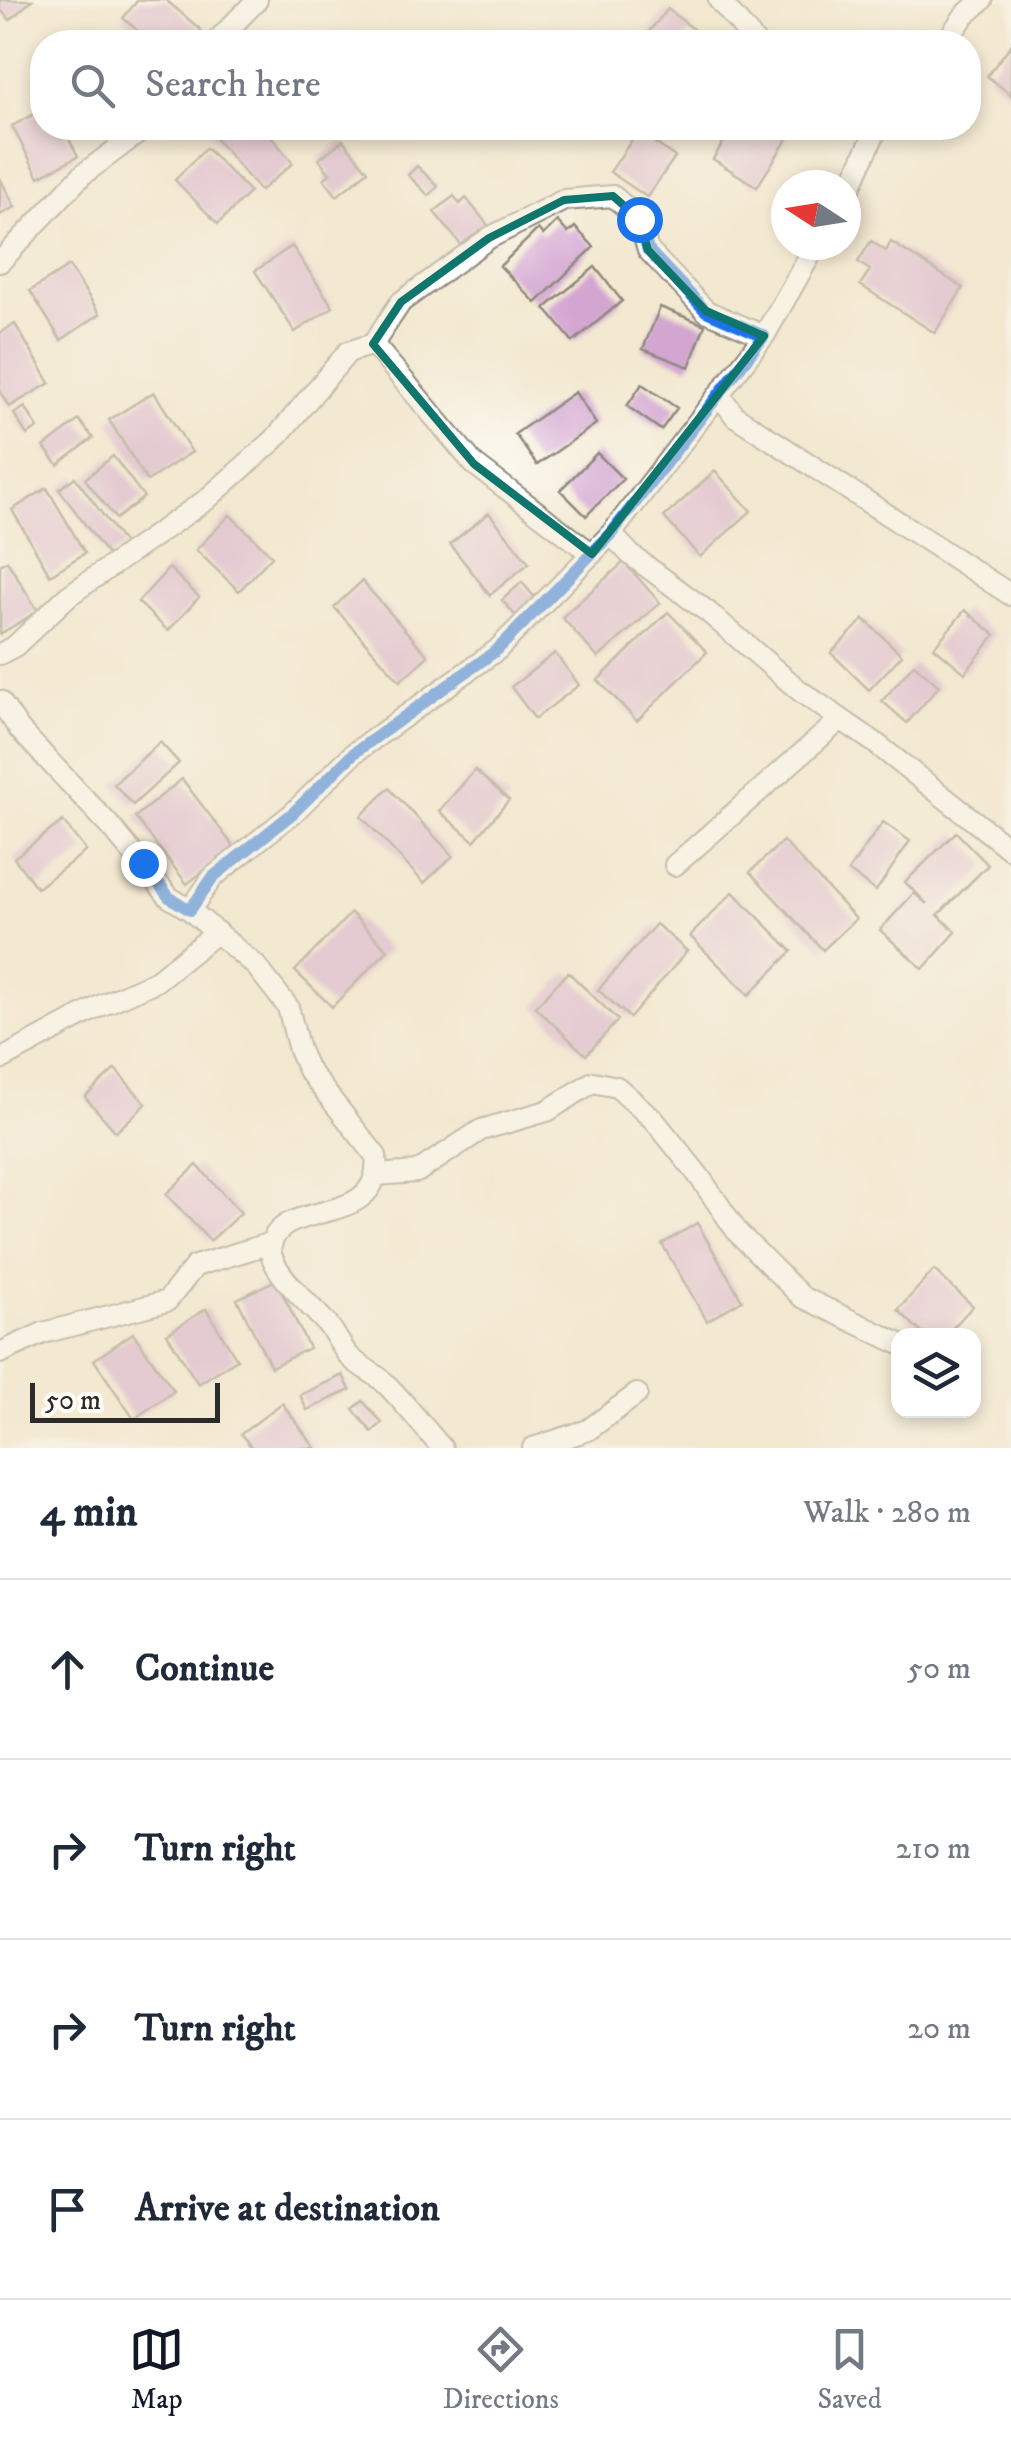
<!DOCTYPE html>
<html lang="en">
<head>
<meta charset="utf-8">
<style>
	body { margin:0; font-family:"IM FELL DW Pica",serif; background:#f2f2f3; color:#1f2937 }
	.controls { position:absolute; right:30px; bottom:30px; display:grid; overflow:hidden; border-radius:20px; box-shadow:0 5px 15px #0003 }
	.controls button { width:90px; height:90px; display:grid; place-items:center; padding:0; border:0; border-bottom:2px solid #e0e1e3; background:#fff; color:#1f2937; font:50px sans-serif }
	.compass { position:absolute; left:771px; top:170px; width:90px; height:90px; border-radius:50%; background:#fff; box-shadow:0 5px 15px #0003; rotate:282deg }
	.scale { position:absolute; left:30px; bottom:25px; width:190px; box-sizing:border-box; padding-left:10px; border:5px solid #2b2b2b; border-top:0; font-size:28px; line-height:35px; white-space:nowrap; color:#2b2b2b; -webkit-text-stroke:8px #fdfcf7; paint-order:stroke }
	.stop { position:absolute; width:30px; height:30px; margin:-22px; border:8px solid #1a73e8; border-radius:50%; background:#fff }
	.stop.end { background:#1a73e8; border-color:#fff; box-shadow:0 2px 10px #0008 }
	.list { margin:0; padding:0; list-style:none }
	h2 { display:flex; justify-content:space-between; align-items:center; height:130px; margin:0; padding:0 40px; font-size:42px }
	h2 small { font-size:32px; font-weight:400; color:#747a83 }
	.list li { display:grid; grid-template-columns:65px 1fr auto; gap:30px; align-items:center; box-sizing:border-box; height:180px; padding:0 40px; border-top:2px solid #e0e1e3 }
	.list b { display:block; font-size:38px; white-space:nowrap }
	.list em { font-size:32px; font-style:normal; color:#747a83 }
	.icon { flex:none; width:55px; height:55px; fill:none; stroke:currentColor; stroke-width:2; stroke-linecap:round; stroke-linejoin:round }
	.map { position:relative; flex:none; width:1011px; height:1448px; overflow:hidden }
	.search { position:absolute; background:#fff; box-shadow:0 5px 15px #0003; left:30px; right:30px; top:30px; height:110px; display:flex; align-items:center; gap:25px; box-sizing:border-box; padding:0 35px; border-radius:40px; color:#747a83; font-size:38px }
	.sheet { height:850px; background:#fff }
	nav { display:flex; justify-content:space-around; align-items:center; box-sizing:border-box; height:140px; border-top:2px solid #e0e1e3; background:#fff; font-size:28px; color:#747a83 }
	nav a { display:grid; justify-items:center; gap:5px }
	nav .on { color:#111827 }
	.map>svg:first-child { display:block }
</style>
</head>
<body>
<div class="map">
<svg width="1011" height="1448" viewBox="0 0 1011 1448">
	<rect width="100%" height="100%" fill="#fdfcf7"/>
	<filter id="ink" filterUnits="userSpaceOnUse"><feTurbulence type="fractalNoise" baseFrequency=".01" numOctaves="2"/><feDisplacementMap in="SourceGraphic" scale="20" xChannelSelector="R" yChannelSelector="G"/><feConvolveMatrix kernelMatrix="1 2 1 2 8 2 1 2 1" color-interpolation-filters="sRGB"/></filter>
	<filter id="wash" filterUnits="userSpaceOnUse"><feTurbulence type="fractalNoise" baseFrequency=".0048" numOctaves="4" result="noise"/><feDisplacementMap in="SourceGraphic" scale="40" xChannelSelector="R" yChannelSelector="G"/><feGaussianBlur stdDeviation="2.25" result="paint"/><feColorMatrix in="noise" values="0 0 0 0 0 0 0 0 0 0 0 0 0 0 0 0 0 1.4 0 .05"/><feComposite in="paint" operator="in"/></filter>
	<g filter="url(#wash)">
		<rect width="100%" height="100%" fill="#f3e8d0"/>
		<g id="blocks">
			<!-- building -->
			<path fill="#d3a6d2" d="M0 0H32L10 20 0 9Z
				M138 0H166L201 30 191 42H175L170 39 167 42H151L123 18Z
				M668 9 693 29 682 42H640Z
				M1011 45V95L987 76Z
				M42 110V128H63L78 156 39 177 12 126Z
				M213 128H264L293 163 260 191 209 131Z
				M732 128H782L791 133 757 187 713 159Z
				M638 131 675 157 647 197 610 172Z
				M343 140 368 171 337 196 324 179 330 174 319 159Z
				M206 148 250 192 218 224 175 180Z
				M417 166 438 186 429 196 408 175Z
				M0 178 15 207 0 215Z
				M454 196 460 204 466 198 491 229 466 251 434 212Z
				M557 221 568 233 575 227 594 247 536 303 500 266 538 229 543 235Z
				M871 241 886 251 891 242 963 288 935 333 860 285 870 270 858 262Z
				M292 246 333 307 295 332 255 271Z
				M69 266 100 314 61 340 30 291Z
				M595 267 622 301 573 342 545 308Z
				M660 307 705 325 689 367 643 349Z
				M15 324 50 383 9 407 0 392V333Z
				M642 384 677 408 661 430 627 406Z
				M154 392 192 452 147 481 109 420Z
				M575 392 596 424 537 465 515 434Z
				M25 407 38 428 27 435 14 414Z
				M79 420 93 438 58 465 44 447Z
				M597 453 623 479 586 516 560 490Z
				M113 456 144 497 116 519 85 479Z
				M715 471 751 511 700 557 664 517Z
				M75 477 125 545 109 557 59 489Z
				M47 488 85 553 50 575 12 510Z
				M489 513 529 563 490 595 450 544Z
				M230 515 272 556 239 591 196 550Z
				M7 561 38 611 0 634V565Z
				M624 562 660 603 598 658 562 617Z
				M169 568 199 597 168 631 138 602Z
				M362 581 428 656 400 681 334 607Z
				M522 582 535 598 516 616 502 600Z
				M965 610 995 635 965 673 934 647Z
				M668 612 707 652 637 721 598 680Z
				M864 619 902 655 869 690 831 653Z
				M555 653 579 685 535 719 511 687Z
				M914 664 939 686 907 723 882 701Z
				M160 742 179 763 133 805 114 784Z
				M475 770 509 800 474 841 439 811Z
				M182 779 234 847 187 884 135 817Z
				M389 788 453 856 424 883 361 816Z
				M63 821 86 851 37 888 14 858Z
				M883 822 910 841 876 891 848 871Z
				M956 832 988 865 938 915 956 932 923 969 880 930 914 893 927 904 905 882Z
				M783 841 856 919 823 950 750 872Z
				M733 892 792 951 749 995 690 936Z
				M351 913 388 950 332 1007 295 971Z
				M656 924 687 951 630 1018 598 990Z
				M568 972 618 1020 586 1055 535 1007Z
				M115 1069 146 1104 116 1132 85 1097Z
				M197 1165 241 1213 210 1241 166 1194Z
				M697 1223 742 1300 707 1321 662 1244Z
				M934 1270 973 1306 945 1336H925L898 1310Z
				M276 1280 309 1348 271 1367 237 1299Z
				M206 1309 237 1359 198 1384 167 1334Z
				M133 1333 174 1391 134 1419 94 1360Z
				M343 1375 350 1390 307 1410 300 1395Z
				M363 1401 382 1423 372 1432 353 1409Z
				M282 1403 315 1448H252L241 1434Z"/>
		</g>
	</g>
	<g filter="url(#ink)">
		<use href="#blocks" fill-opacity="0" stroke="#8f8a7e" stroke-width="2.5"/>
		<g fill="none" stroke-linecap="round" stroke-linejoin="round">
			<!-- minor casing -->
			<g stroke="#8f8a7e" stroke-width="24">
				<path id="minor" d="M719 0 755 42
					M216 42 257 0
					M946 42 964 16 982 0
					M846 196 877 128
					M0 262 82 175 145 128
					M373 344 401 302 489 238 564 200 613 196 639 219 648 250 706 311 764 336
					M719 394 735 416 1011 595
					M611 534 631 555 708 612 800 691 874 742 1011 850
					M0 654 15 646 68 596 206 500 274 440 348 352 373 344 474 464 592 554
					M0 701 19 729 112 828 169 897 190 910 256 966 288 1007 299 1050 308 1070 376 1156C384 1230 280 1197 271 1246 266 1268 313 1307 328 1325 336 1335 341 1347 349 1356 360 1368 376 1373 386 1384 406 1404 423 1427 442 1448
					M675 865 841 719
					M190 910 213 877 293 813 354 753 497 650 611 534 764 336 816 245
					M0 1060 100 1006 156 981 217 932
					M376 1175 417 1172 481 1130 547 1111 593 1082 617 1087 654 1120 699 1176 738 1233 802 1297 898 1343
					M0 1353 43 1333 167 1301 195 1266 271 1243
					M533 1448 588 1430 637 1394"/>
			</g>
			<!-- minor -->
			<use href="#minor" stroke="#fff" stroke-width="20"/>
		</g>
	</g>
	<g fill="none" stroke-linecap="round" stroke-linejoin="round" filter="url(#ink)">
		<!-- route -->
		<path stroke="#1a73e8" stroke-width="12" d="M143 863 169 897 190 910 213 877 293 813 354 753 497 650 611 534 764 336 706 311 648 250 639 219"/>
	</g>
	<!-- marked area -->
	<path d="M0 0H1011V1448H0ZM613 196 639 219 648 250 706 311 764 336 592 554 474 464 373 344 401 302 489 238 564 200Z" fill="#f3e8d0" fill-opacity=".55" fill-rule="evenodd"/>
	<path fill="none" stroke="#0f766e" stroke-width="8" stroke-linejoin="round" d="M613 196 639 219 648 250 706 311 764 336 592 554 474 464 373 344 401 302 489 238 564 200Z"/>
</svg>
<div class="controls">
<button><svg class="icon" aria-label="layers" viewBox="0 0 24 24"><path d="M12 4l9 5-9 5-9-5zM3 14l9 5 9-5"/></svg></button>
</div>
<svg class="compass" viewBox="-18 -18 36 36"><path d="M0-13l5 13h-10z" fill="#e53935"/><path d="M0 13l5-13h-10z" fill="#747a83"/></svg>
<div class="scale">50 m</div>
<div class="stop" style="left:639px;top:219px"></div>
<div class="stop end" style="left:143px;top:863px"></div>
<div class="search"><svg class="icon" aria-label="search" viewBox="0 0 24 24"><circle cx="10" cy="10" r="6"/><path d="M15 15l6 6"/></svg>Search here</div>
</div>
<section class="sheet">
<h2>4 min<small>Walk · 280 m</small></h2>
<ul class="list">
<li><svg class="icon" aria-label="ahead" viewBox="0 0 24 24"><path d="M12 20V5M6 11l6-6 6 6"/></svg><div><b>Continue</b></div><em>50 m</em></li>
<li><svg class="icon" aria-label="right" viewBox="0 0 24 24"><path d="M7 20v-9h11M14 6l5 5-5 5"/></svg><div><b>Turn right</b></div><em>210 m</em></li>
<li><svg class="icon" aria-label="right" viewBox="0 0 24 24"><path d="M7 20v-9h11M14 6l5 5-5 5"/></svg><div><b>Turn right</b></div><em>20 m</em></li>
<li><svg class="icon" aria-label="arrive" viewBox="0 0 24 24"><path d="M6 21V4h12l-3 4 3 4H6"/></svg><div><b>Arrive at destination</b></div></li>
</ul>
</section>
<nav>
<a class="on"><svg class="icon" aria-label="map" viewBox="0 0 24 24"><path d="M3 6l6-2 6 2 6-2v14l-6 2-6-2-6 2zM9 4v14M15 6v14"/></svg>Map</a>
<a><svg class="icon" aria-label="directions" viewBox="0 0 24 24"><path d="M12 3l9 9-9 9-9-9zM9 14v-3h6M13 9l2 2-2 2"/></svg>Directions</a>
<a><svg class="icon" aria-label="saved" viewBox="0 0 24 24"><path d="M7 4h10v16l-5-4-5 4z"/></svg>Saved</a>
</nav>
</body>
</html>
